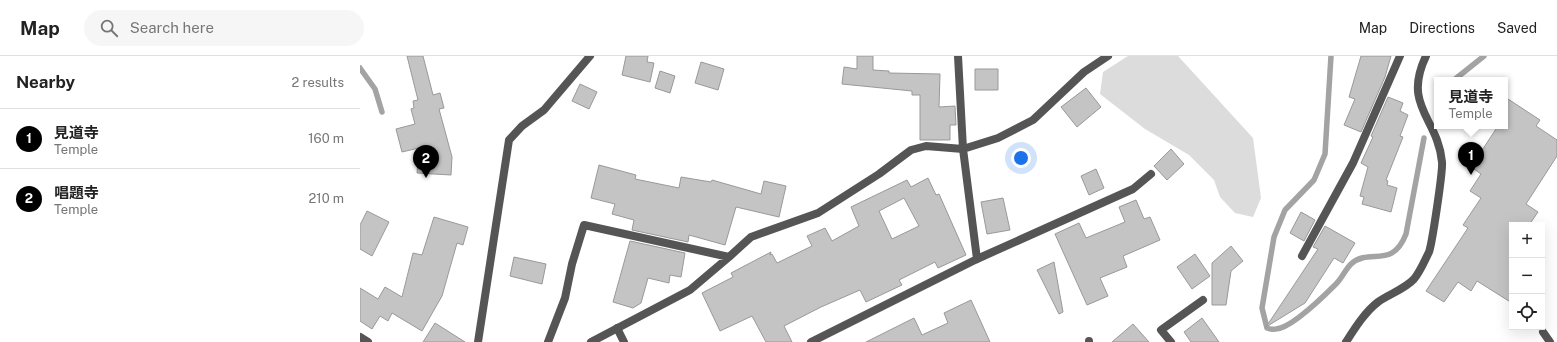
<!DOCTYPE html>
<html lang="en">
<head>
<meta charset="utf-8">
<style>
	body { margin:0; font-family:"Public Sans","Noto Sans JP",sans-serif; background:#f6f6f6; color:#222 }
	.controls { position:absolute; right:12px; bottom:12px; display:grid; overflow:hidden; border-radius:0px; box-shadow:0 4px 16px #0002 }
	.controls button { width:36px; height:36px; display:grid; place-items:center; padding:0; border:0; border-bottom:1px solid #e0e0e0; background:#fff; color:#222; font:20px sans-serif }
	.you { position:absolute; left:661px; top:102px; width:14px; height:14px; margin:-10px; border:3px solid #fff; border-radius:50%; background:#1a73e8; box-shadow:0 0 0 6px #1a73e833 }
	.badge { display:grid; place-items:center; width:26px; height:26px; border-radius:50%; background:#000; color:#fff; font-size:13px; font-weight:700 }
	.pin { position:absolute; translate:-50% -33px; filter:drop-shadow(0 1px 2px #0008) }
	.pin::after { content:''; position:absolute; top:21px; width:14px; height:12px; background:inherit; clip-path:polygon(0 0,100% 0,50% 100%) }
	.popup { position:absolute; left:1074px; top:21px; width:74px; height:52px; box-sizing:border-box; display:grid; place-content:center; border-radius:0px; background:#fff; filter:drop-shadow(0 1px 3px #0005); font-size:13px; white-space:nowrap; color:#767676 }
	.popup b { font-size:15px; color:#222 }
	.popup::after { content:''; position:absolute; left:50%; top:100%; margin-left:-8px; border:8px solid transparent; border-top-color:#fff }
	.list { margin:0; padding:0; list-style:none }
	h2 { display:flex; justify-content:space-between; align-items:center; height:52px; margin:0; padding:0 16px; font-size:17px }
	h2 small { font-size:13px; font-weight:400; color:#767676 }
	.list li { display:grid; grid-template-columns:26px 1fr auto; gap:12px; align-items:center; box-sizing:border-box; height:60px; padding:0 16px; border-top:1px solid #e0e0e0 }
	.list b { display:block; font-size:15px; white-space:nowrap }
	.list p { margin:0; font-size:13px; white-space:nowrap; color:#767676 }
	.list em { font-size:13px; font-style:normal; color:#767676 }
	.icon { flex:none; width:22px; height:22px; fill:none; stroke:currentColor; stroke-width:2; stroke-linecap:round; stroke-linejoin:round }
	.map { position:relative; flex:none; width:1197px; height:286px; overflow:hidden }
	header { display:flex; align-items:center; gap:24px; box-sizing:border-box; height:56px; padding:0 20px; background:#fff; border-bottom:1px solid #e0e0e0 }
	header strong { font-size:19px }
	nav { display:flex; gap:22px; margin-inline-start:auto; font-size:14px }
	.search { width:280px; height:36px; background:#f6f6f6; display:flex; align-items:center; gap:10px; box-sizing:border-box; padding:0 14px; border-radius:22px; color:#767676; font-size:15px }
	main { display:flex }
	aside { flex:1; background:#fff }
	.map>svg:first-child { display:block }
</style>
</head>
<body>
<header>
<strong>Map</strong>
<div class="search"><svg class="icon" aria-label="search" viewBox="0 0 24 24"><circle cx="10" cy="10" r="6"/><path d="M15 15l6 6"/></svg>Search here</div>
<nav><a>Map</a><a>Directions</a><a>Saved</a></nav>
</header>
<main>
<aside>
<h2>Nearby<small>2 results</small></h2>
<ul class="list">
<li><span class="badge">1</span><div><b>見道寺</b><p>Temple</p></div><em>160 m</em></li>
<li><span class="badge">2</span><div><b>唱題寺</b><p>Temple</p></div><em>210 m</em></li>
</ul>
</aside>
<div class="map">
<svg width="1197" height="286" viewBox="0 0 1197 286">
	<rect width="100%" height="100%" fill="#fff"/>
	<!-- green -->
	<path fill="#dcdcdc" d="M768 0H818L893 82 901 142 893 161 875 157 860 141 854 124 829 99 785 73 740 38 743 16Z"/>
	<g fill="none" stroke-linecap="round" stroke-linejoin="round">
		<!-- stream -->
		<path stroke="#a3a3a3" stroke-width="5.5" d="M971 0 965 98 954 124 925 154 914 181 902 252 907 272C910 273 913 274 916 273 932 272 964 240 976 228 982 222 985 214 991 208 1010 191 1032 214 1046 178L1064 82
			M0 12 15 33 22 56
			M1094 24 1124 0"/>
	</g>
	<!-- building -->
	<path fill="#c4c4c4" stroke="#999" fill-rule="evenodd" d="M47 0H63L73 39 80 37 84 52 79 53 92 101 91 119 57 117 59 92 42 96 36 73 55 68 51 53 54 52 53 45 58 44Z
		M266 0H288L287 6 294 7 290 26 262 19Z
		M497 0H513V14L529 15V17L580 18 579 51 595 50 596 69H590V84H560V39H552V35L482 28 484 11 497 13Z
		M1001 0H1031L1025 21 1001 76 984 69 995 43 989 41Z
		M341 6 364 13 358 34 335 27Z
		M615 13H638V34H615Z
		M300 15 315 20 310 37 295 32Z
		M220 28 237 36 229 53 212 45Z
		M726 32 741 51 717 71 701 51Z
		M1028 41 1043 47 1040 55 1048 59 1040 80 1043 81 1026 124 1028 125 1027 129 1037 132 1031 156 1002 148 1004 141 1000 140 1008 111 1001 107 1013 81 1011 80Z
		M1145 41 1180 64 1176 70 1197 84V100L1166 148 1178 156 1169 169H1152V247L1117 225 1111 235 1098 226 1084 246 1066 235 1108 172 1103 169 1121 142 1110 135 1121 118 1111 111 1138 70H1145Z
		M811 93 824 108 807 124 794 110Z
		M239 109 276 119 275 123 319 132 321 121 351 126 352 124 401 138 404 125 426 130 419 161 376 151 365 189 329 179 328 186 272 174 274 164 252 158 255 148 231 142Z
		M736 113 744 132 729 139 721 120Z
		M568 122 576 139 579 138 606 199 578 212 575 206 539 224 542 229 506 246 500 234 461 251 424 270 432 286H406L392 260 360 275 342 237 373 221 371 217 411 196 410 199 412 198 417 207 452 190 447 180 465 172 472 185 499 170 491 151 547 124 551 131ZM544 142 559 170 532 183 519 155Z
		M643 142 650 174 627 178 621 146Z
		M776 144 784 163 790 161 800 184 763 200 767 211 740 222 748 240 727 249 695 178 719 167 726 182 765 166 759 151Z
		M7 155 29 166 12 200 0 193V169Z
		M941 156 955 164 944 185 930 177Z
		M74 161 108 171 103 189 97 187 82 240 62 275 32 257 28 265 20 260 12 273 0 265V232L18 243 25 231 42 241 53 197 62 199Z
		M965 170 995 187 983 207 974 202 945 247 906 271 958 193 953 191Z
		M270 185 325 197 321 221 310 219 309 227 288 222 281 247 273 252 253 246Z
		M871 190 883 205 871 215 866 249H852V207Z
		M835 198 850 220 832 233 817 211Z
		M154 201 186 208 182 228 150 220Z
		M694 206 703 256 699 258 677 214Z
		M611 244 630 286H506L554 262 562 279 588 267 584 257Z
		M842 262 859 286H831L824 276Z
		M75 267 105 286H63Z
		M773 268 789 286H752Z"/>
	<g fill="none" stroke-linecap="round" stroke-linejoin="round">
		<!-- service -->
		<path stroke="#555" stroke-width="8" d="M942 200 993 107 1040 0
			M617 203 773 133 791 118
			M257 272 264 286
			M1183 276 1190 286
			M811 286 801 274 843 244"/>
		<!-- minor -->
		<path stroke="#555" stroke-width="8" d="M0 281 8 286
			M729 285V286
			M118 286 149 84 162 70 184 54 230 0
			M188 286 205 242 212 208 224 169 369 201 391 181 458 157 519 118 551 94 566 90 603 93 638 82 673 64 724 16 748 0
			M231 286 330 234 369 201
			M451 286 617 203 603 93 598 0
			M986 286C995 272 1005 256 1018 246 1029 238 1045 233 1054 223 1060 216 1065 204 1069 196 1072 188 1083 115 1082 106 1078 62 1042 50 1066 0"/>
	</g>
</svg>
<div class="controls">
<button>+</button>
<button>−</button>
<button><svg class="icon" aria-label="locate" viewBox="0 0 24 24"><circle cx="12" cy="12" r="6"/><path d="M12 2v4M12 18v4M2 12h4M18 12h4"/></svg></button>
</div>
<div class="you"></div>
<div class="pin badge" style="left:1111px;top:119px">1</div>
<div class="popup"><b>見道寺</b>Temple</div>
<div class="pin badge" style="left:66px;top:122px">2</div>
</div>
</main>
</body>
</html>
